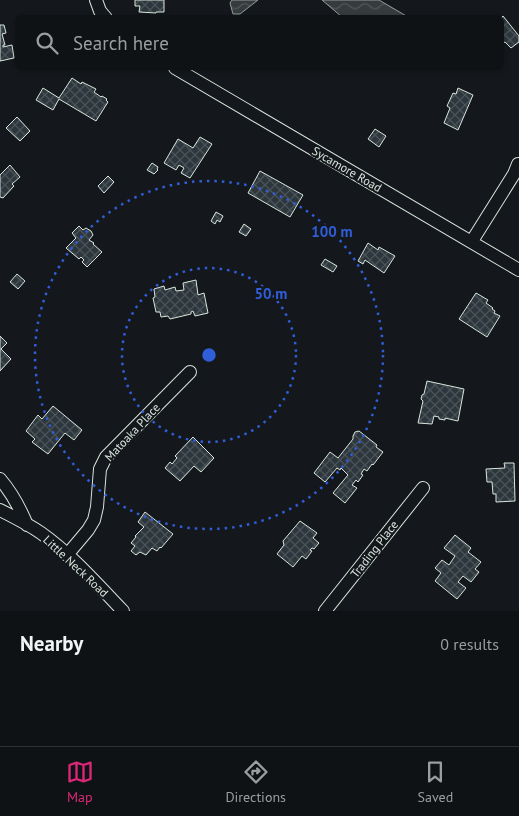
<!DOCTYPE html>
<html lang="en">
<head>
<meta charset="utf-8">
<style>
	body { margin:0; font-family:"PT Sans",sans-serif; background:#1d2022; color:#f1f3f6 }
	.list { margin:0; padding:0; list-style:none }
	h2 { display:flex; justify-content:space-between; align-items:center; height:65px; margin:0; padding:0 20px; font-size:21px }
	h2 small { font-size:16px; font-weight:400; color:#9b9ea0 }
	.icon { flex:none; width:28px; height:28px; fill:none; stroke:currentColor; stroke-width:2; stroke-linecap:round; stroke-linejoin:round }
	.map { position:relative; flex:none; width:519px; height:611px; overflow:hidden }
	.search { position:absolute; background:#0f1215; box-shadow:0 1px 4px #0004; left:15px; right:15px; top:15px; height:55px; display:flex; align-items:center; gap:12px; box-sizing:border-box; padding:0 18px; border-radius:8px; color:#9b9ea0; font-size:19px }
	.sheet { height:135px; background:#0f1215 }
	nav { display:flex; justify-content:space-around; align-items:center; box-sizing:border-box; height:70px; border-top:1px solid #2f3234; background:#0f1215; font-size:14px; color:#9b9ea0 }
	nav a { display:grid; justify-items:center; gap:2px }
	nav .on { color:#db2777 }
	.map>svg:first-child { display:block }
</style>
</head>
<body>
<div class="map">
<svg width="519" height="611" viewBox="0 0 519 611">
	<defs>
		<pattern id="water-waves" width="16" height="10" patternUnits="userSpaceOnUse" patternTransform="scale(1.25)"><rect width="16" height="10" fill="#363b3e"/><path d="M0 5q4-4 8 0t8 0" fill="none" stroke="#525759"/></pattern>
		<pattern id="building-cross-hatch" width="8" height="8" patternUnits="userSpaceOnUse" patternTransform="scale(1.25)"><rect width="8" height="8" fill="#2c363c"/><path d="M0 0l8 8M0 8l8-8" fill="none" stroke="#4a5358"/></pattern>
	</defs>
	<rect width="100%" height="100%" fill="#14181c"/>
	<!-- water -->
	<path fill="url(#water-waves)" stroke="#939e99" d="M232 0H258L240 14H233L230 3Z
		M322 0H379L408 17H342Z"/>
	<!-- building -->
	<path fill="url(#building-cross-hatch)" stroke="#d8e6dc" d="M135 0H164V12H156V13L139 12 140 6H135Z
		M503 16 519 36V42L511 48 505 42 502 44 501 18Z
		M0 25H4L6 33 2 34 5 45H3V47L12 45 14 58 0 61Z
		M72 78 81 84 82 82 96 89 94 92 101 97 102 96 107 99 106 100 108 102 96 121 59 99 53 110 36 100 43 88 59 98Z
		M458 88 473 95 458 130 444 123 450 108 447 106 453 93 456 94Z
		M17 117 30 131 20 141 6 128Z
		M375 129 386 136 379 147 368 139Z
		M200 137 212 144 190 178 181 173 184 168 179 165 176 170 164 163 178 139 193 148Z
		M152 163 158 167 157 169 158 170 154 174 147 170Z
		M10 165 20 177 12 184 14 186 3 198 0 197V175Z
		M260 171 303 195 290 217 248 193Z
		M108 176 114 182 104 193 98 186Z
		M216 212 223 216 220 222 217 220 215 224 211 221Z
		M244 224 251 229 246 236 239 232Z
		M79 226 83 230 86 228 91 231 93 235 89 240 94 243 93 244 102 252 87 267 82 262 84 260 81 257 79 259 66 248 76 238 72 233Z
		M368 243 378 250 379 247 395 256 384 273 365 260 363 264 358 261Z
		M325 259 337 266 333 272 321 265Z
		M17 274 25 281 18 289 10 282Z
		M196 280 198 295 204 293 208 313 195 316 193 311 191 312V314L170 319 168 316 161 317 160 312H156L153 298 155 297 154 289 164 286 165 290 175 287 176 291 184 290 183 283Z
		M476 293 488 300 486 303 493 308 492 309 495 311 494 313 500 316 487 337 459 319Z
		M0 336 7 343 1 349 11 359 0 371Z
		M427 381 464 389 458 421 445 418V420L439 419V417L434 416 432 424 418 423 423 401 421 399 422 395 424 394Z
		M53 406 82 430 74 440 65 433 48 454 32 442 35 439 26 431 38 415 42 419Z
		M359 431 377 445 376 447 383 452 373 465 372 464 367 471 364 469 361 474 363 475 358 482 356 480 352 485 357 488 345 503 333 493 348 475 341 468 340 470 337 468 325 482 314 473 330 452 338 458 353 439V436L355 432Z
		M193 437 214 458 201 472 194 466 180 481 165 468 170 462 172 464 177 458 175 456Z
		M504 463H514L515 501 496 502V494H493L492 482H487L486 469 505 468Z
		M145 512 173 534 161 548 160 547 157 551 152 548 146 555 140 552 136 555 131 551 135 546 131 543 136 537 135 536 144 527 138 522Z
		M300 521 317 533 313 538 319 543 314 549 312 548 310 550 312 551 306 559 302 556 293 567 277 554 284 545 283 541Z
		M455 535 471 548 468 552 481 562 475 569 479 572 471 582 463 576 458 582 466 588 457 599 435 581 441 573 435 568 442 560 449 565 455 556 444 548Z"/>
	<g fill="none" stroke-linecap="round" stroke-linejoin="round">
		<!-- minor casing -->
		<g stroke="#d8e6dc" stroke-width="14">
			<path id="minor" d="M96 0 100 11 106 18
				M175 68 519 270
				M472 241 514 174 518 164
				M0 479C12 493 20 508 27 525
				M0 510C14 517 28 524 41 533 72 555 97 584 123 611
				M67 555 88 530 94 520 97 507 100 469 106 457 190 372
				M325 611 423 488"/>
		</g>
		<!-- minor -->
		<use href="#minor" stroke="#14181c" stroke-width="12"/>
	</g>
	<!-- distance rings -->
	<g fill="none" stroke="#305dd8" stroke-width="2.5" stroke-dasharray="2.5 5">
		<circle cx="209" cy="355" r="87"/>
		<circle cx="209" cy="355" r="174"/>
	</g>
	<g text-anchor="middle" dominant-baseline="central" stroke-width="4" stroke-linejoin="round" paint-order="stroke">
		<!-- street labels -->
		<g font-size="12" fill="#d8e6dc" stroke="#14181c">
			<text transform="translate(347 169) rotate(30)">Sycamore Road</text>
			<text transform="translate(132 432) rotate(-47)">Matoaka Place</text>
			<text transform="translate(374 549) rotate(-52)">Trading Place</text>
			<text transform="translate(76 566) rotate(43)">Little Neck Road</text>
		</g>
	</g>
	<circle cx="209" cy="355" r="8" fill="#305dd8" stroke="#14181c" stroke-width="2.5"/>
	<g font-size="15" text-anchor="middle" font-weight="bold" fill="#305dd8" stroke="#14181c" stroke-width="4" stroke-linejoin="round" paint-order="stroke">
		<text x="332" y="237">100 m</text>
		<text x="271" y="299">50 m</text>
	</g>
</svg>
<div class="search"><svg class="icon" aria-label="search" viewBox="0 0 24 24"><circle cx="10" cy="10" r="6"/><path d="M15 15l6 6"/></svg>Search here</div>
</div>
<section class="sheet">
<h2>Nearby<small>0 results</small></h2>
<ul class="list">
</ul>
</section>
<nav>
<a class="on"><svg class="icon" aria-label="map" viewBox="0 0 24 24"><path d="M3 6l6-2 6 2 6-2v14l-6 2-6-2-6 2zM9 4v14M15 6v14"/></svg>Map</a>
<a><svg class="icon" aria-label="directions" viewBox="0 0 24 24"><path d="M12 3l9 9-9 9-9-9zM9 14v-3h6M13 9l2 2-2 2"/></svg>Directions</a>
<a><svg class="icon" aria-label="saved" viewBox="0 0 24 24"><path d="M7 4h10v16l-5-4-5 4z"/></svg>Saved</a>
</nav>
</body>
</html>
